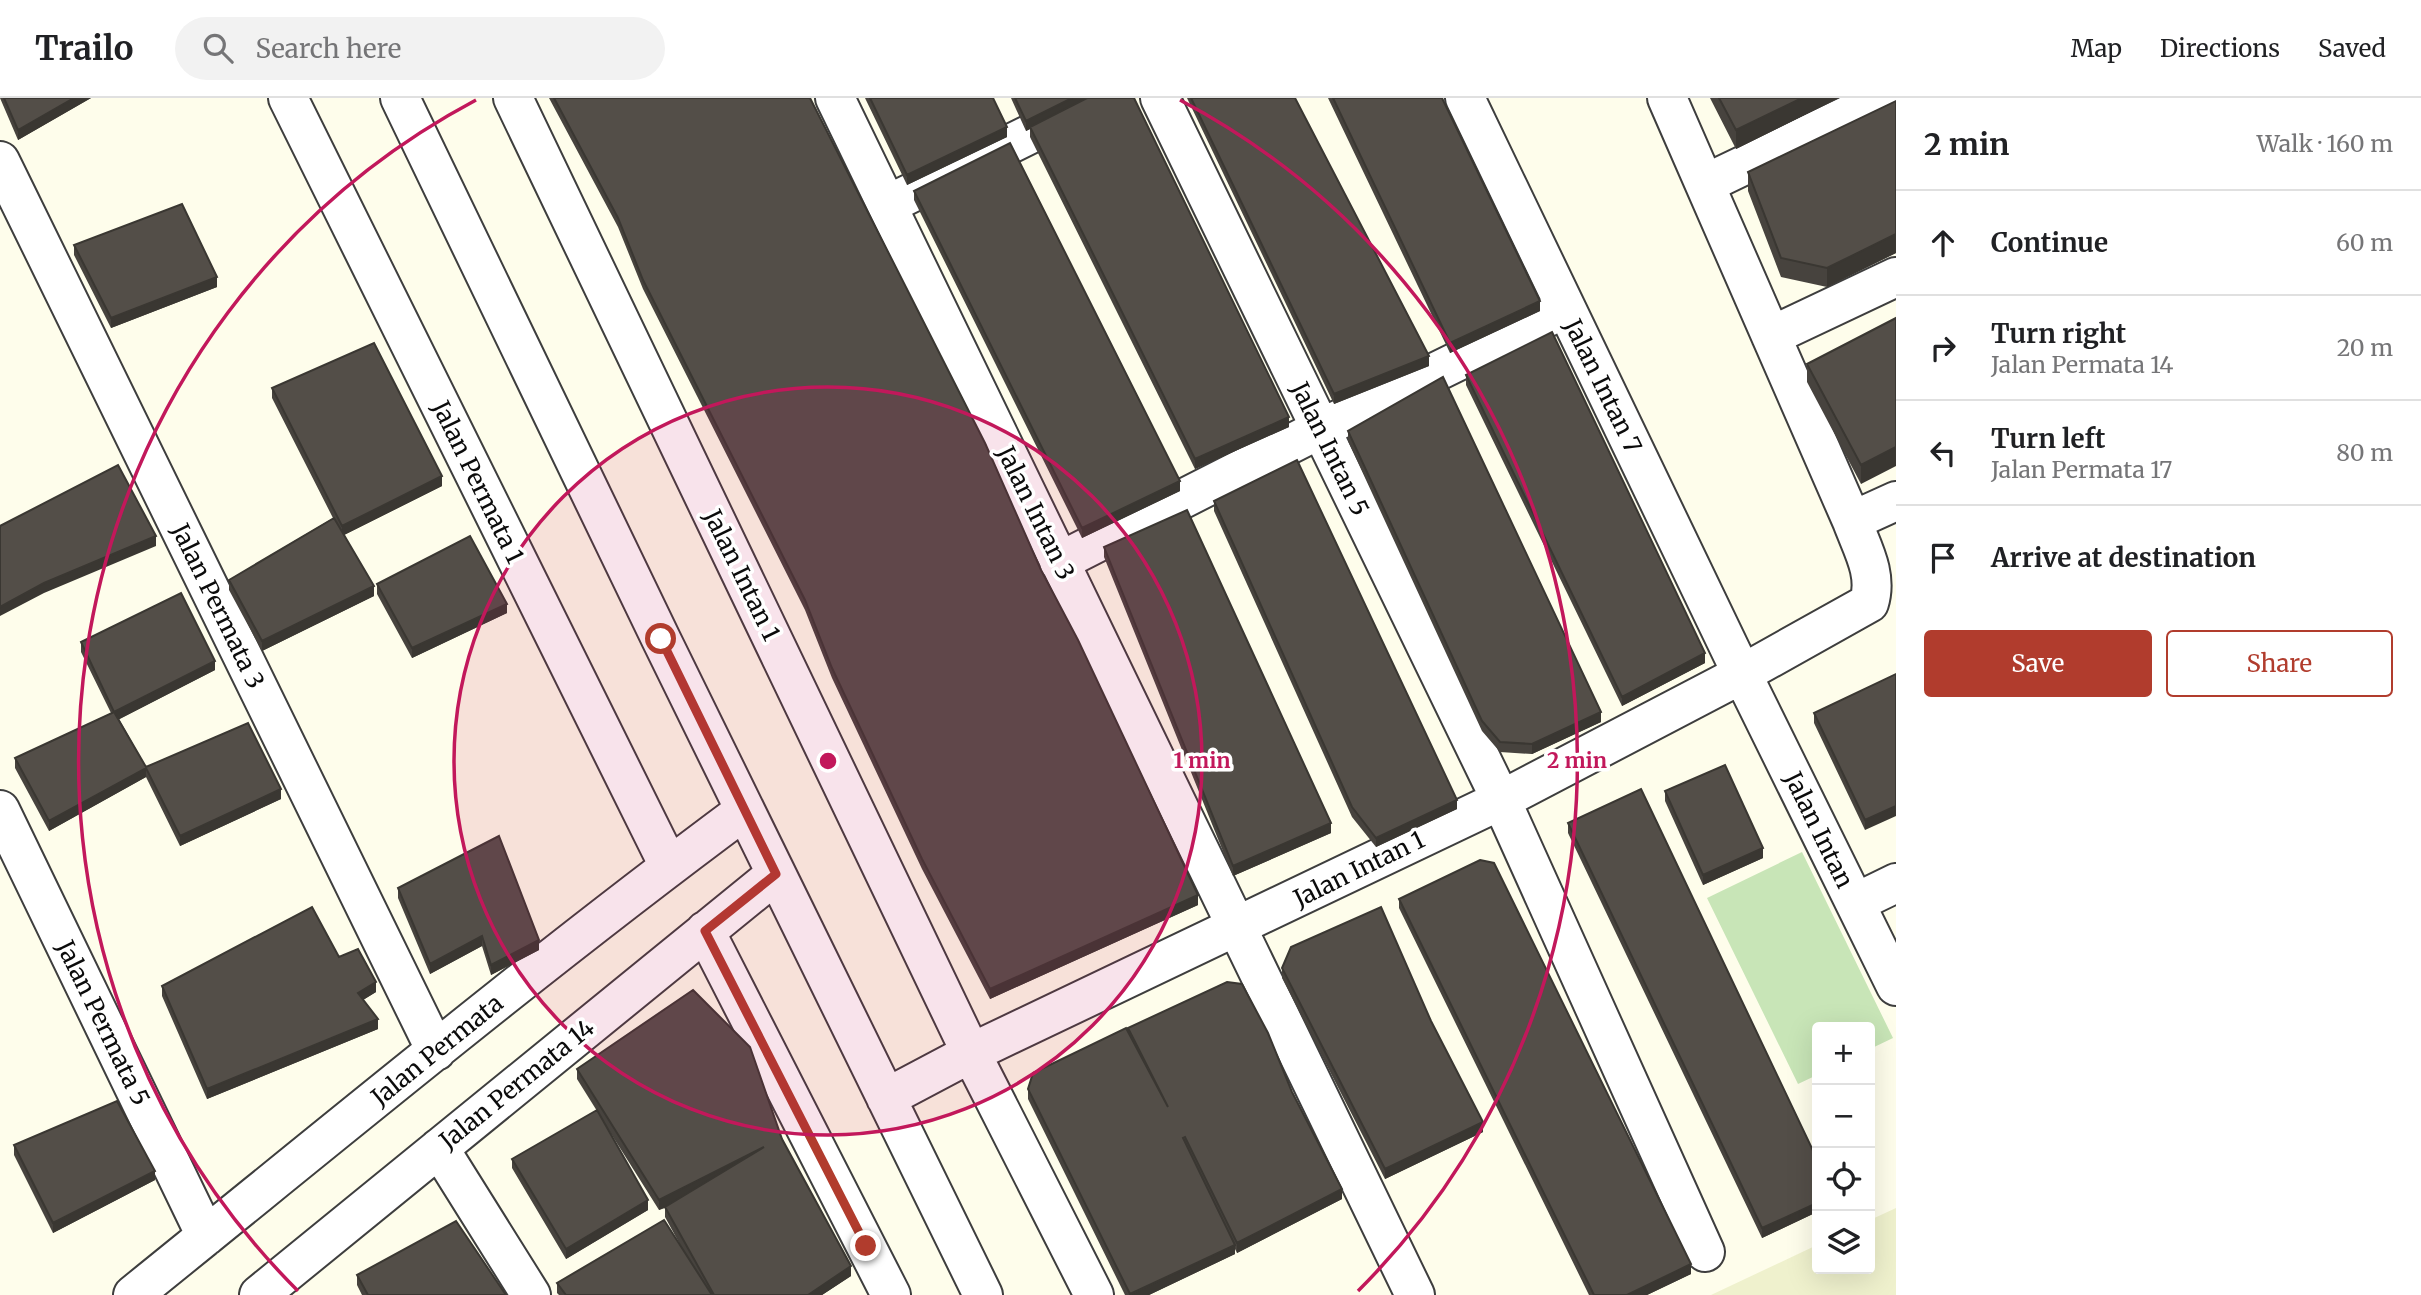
<!DOCTYPE html>
<html lang="en">
<head>
<meta charset="utf-8">
<style>
	body { margin:0; font-family:Merriweather,serif; background:#f2f2f2; color:#202124 }
	.controls { position:absolute; right:21px; bottom:21px; display:grid; overflow:hidden; border-radius:7px; box-shadow:0 7px 28px #0002 }
	.controls button { width:63px; height:63px; display:grid; place-items:center; padding:0; border:0; border-bottom:2px solid #e0e0e0; background:#fff; color:#202124; font:35px sans-serif }
	.stop { position:absolute; width:21px; height:21px; margin:-16px; border:5px solid #b13c2d; border-radius:50%; background:#fff }
	.stop.end { background:#b13c2d; border-color:#fff; box-shadow:0 2px 7px #0008 }
	.list { margin:0; padding:0; list-style:none }
	h2 { display:flex; justify-content:space-between; align-items:center; height:91px; margin:0; padding:0 28px; font-size:30px }
	h2 small { font-size:23px; font-weight:400; color:#757577 }
	.list li { display:grid; grid-template-columns:46px 1fr auto; gap:21px; align-items:center; box-sizing:border-box; height:105px; padding:0 28px; border-top:2px solid #e0e0e0 }
	.list b { display:block; font-size:26px; white-space:nowrap }
	.list p { margin:0; font-size:23px; white-space:nowrap; color:#757577 }
	.list em { font-size:23px; font-style:normal; color:#757577 }
	.actions { display:flex; gap:14px; padding:21px 28px }
	.actions a { flex:1; padding:16px 0; border:2px solid #b13c2d; border-radius:7px; text-align:center; font-size:24px; color:#b13c2d }
	.actions .main { background:#b13c2d; color:#fff }
	.icon { flex:none; width:38px; height:38px; fill:none; stroke:currentColor; stroke-width:2; stroke-linecap:round; stroke-linejoin:round }
	.map { position:relative; flex:none; width:1896px; height:1197px; overflow:hidden }
	header { display:flex; align-items:center; gap:42px; box-sizing:border-box; height:98px; padding:0 35px; background:#fff; border-bottom:2px solid #e0e0e0 }
	header strong { font-size:33px }
	nav { display:flex; gap:38px; margin-inline-start:auto; font-size:24px }
	.search { width:490px; height:63px; background:#f2f2f2; display:flex; align-items:center; gap:18px; box-sizing:border-box; padding:0 24px; border-radius:38px; color:#757577; font-size:26px }
	main { display:flex }
	aside { flex:1; background:#fff }
	.map>svg:first-child { display:block }
</style>
</head>
<body>
<header>
<strong>Trailo</strong>
<div class="search"><svg class="icon" aria-label="search" viewBox="0 0 24 24"><circle cx="10" cy="10" r="6"/><path d="M15 15l6 6"/></svg>Search here</div>
<nav><a>Map</a><a>Directions</a><a>Saved</a></nav>
</header>
<main>
<div class="map">
<svg width="1896" height="1197" viewBox="0 0 1896 1197">
	<rect width="100%" height="100%" fill="#fefdeb"/>
	<!-- farmland -->
	<path fill="#eff1cd" d="M1896 1110V1197H1711L1817 1147V1171H1870V1122Z"/>
	<!-- green -->
	<path fill="#c8e5b7" d="M1802 754 1893 940 1870 951V929H1817V977L1798 986 1707 800Z"/>
	<g fill="none" stroke-linecap="round" stroke-linejoin="round">
		<!-- minor casing -->
		<g stroke="#3e3e3e" stroke-width="42">
			<path id="minor" d="M288 0 669 768
				M400 0 661 541 983 1197
				M513 0 971 955 1094 1197
				M835 0 1415 1197
				M1160 0 1501 702 1705 1154
				M1465 0 1742 576 1896 888
				M0 63 436 953
				M1705 86 1884 0
				M887 107 1103 0
				M1771 238 1896 179
				M1852 423 1896 403
				M1059 464 1320 331 1566 210
				M0 712 206 1138
				M1855 805 1896 785
				M705 833 891 1197
				M886 1000 971 955 1501 702 1742 576 1869 505C1878 476 1862 450 1852 423L1667 0
				M439 1050 531 1197
				M133 1197C335 1034 536 867 745 712
				M259 1197 776 776"/>
		</g>
		<!-- minor -->
		<use href="#minor" stroke="#fff" stroke-width="38"/>
	</g>
	<!-- wall -->
	<path fill="#47433e" d="M0 0H91L18 42Z
		M549 0H810L1041 472 1198 807 990 901 922 771 832 580 805 512 643 191 618 129Z
		M865 0H993L1007 39 907 87Z
		M1011 0H1134L1289 329 1195 371 1030 39V31L1026 33Z
		M1187 0H1295L1429 268 1334 306Z
		M1328 0H1442L1540 213 1450 255Z
		M1710 0H1839L1736 51Z
		M1896 3V155L1827 189 1781 179 1748 93V74Z
		M914 93 1180 393 1082 440 914 102Z
		M74 147 217 189 111 230 74 157Z
		M1896 220 1861 386 1807 284V266Z
		M1466 277 1705 565 1622 608 1466 287Z
		M272 290 442 388 344 437 374 498 262 553 229 492V482L333 420 272 300Z
		M1348 333 1601 624 1532 656 1500 654 1482 633 1348 343Z
		M1214 403 1457 711 1376 749 1352 719 1214 413Z
		M1104 449 1331 735 1233 778 1104 459Z
		M377 486 507 515 412 560 377 496Z
		M81 544 215 572 119 621 146 669 281 701 180 748 146 679 49 733 15 670V660L111 615 81 554Z
		M1896 576 1865 732 1814 625V615Z
		M1665 693 1763 760 1703 787 1665 703Z
		M1568 725 1817 1061V1114L1762 1140 1568 735Z
		M398 790 539 852 491 877 482 848 430 876 398 800Z
		M1399 801 1691 1176 1647 1197H1589L1399 810Z
		M339 859 376 894 363 902 378 931 207 1001 162 898V888Z
		M1282 870 1431 923 1483 1034 1385 1081 1282 880Z
		M1128 930 1292 994 1342 1101 1237 1155 1235 1151V1156L1149 1197H1125L1028 1001V991L1128 934Z
		M577 971 782 1041 851 1178 822 1197H559L557 1195V1185L683 1152 665 1119V1110L659 1112 608 1031 648 1112 566 1161 512 1070V1061L597 1013 577 981Z
		M14 1047 155 1082 53 1135 14 1057Z
		M357 1177 506 1197H362L357 1187Z"/>
	<!-- shaded-wall -->
	<path fill="#3a3732" d="M74 0H91L18 42V32Z
		M1072 0H1093L1026 33V23Z
		M1802 0H1839L1736 51V32Z
		M1007 29V39L907 87V77Z
		M1896 136V155L1827 189V170Z
		M217 179V189L111 230V220Z
		M1540 203V213L1450 255V245Z
		M1429 258V268L1334 306V296Z
		M1289 319V329L1195 371V361Z
		M1896 349V368L1861 386V367Z
		M442 378V388L342 438V428Z
		M1180 383V393L1082 440V430Z
		M156 438V448L44 495 0 518V509L44 485Z
		M374 488V498L262 553V543Z
		M507 506V515L412 560V550Z
		M1705 555V565L1622 608V599Z
		M215 563V572L114 624V614Z
		M1601 614V624L1532 656V646Z
		M146 670V679L49 733V723Z
		M281 691V701L180 748V738Z
		M1457 702V711L1376 749V740Z
		M1896 708V718L1865 732V722Z
		M1331 725V735L1233 778V768Z
		M1763 750V760L1703 787V777Z
		M1198 797V807L990 901V891Z
		M482 838V848L430 876V866Z
		M539 842V852L491 877V867Z
		M376 884V894L358 905V895Z
		M378 921V931L207 1001V991Z
		M1483 1024V1034L1385 1081V1071Z
		M764 1049V1059L659 1112V1102Z
		M155 1073V1082L53 1135V1125Z
		M1342 1091V1101L1237 1155V1145Z
		M648 1102V1112L566 1161V1151Z
		M1817 1105V1114L1762 1140V1130Z
		M1235 1147V1156L1149 1197H1130Z
		M1691 1166V1176L1647 1197H1627Z
		M851 1168V1178L822 1197H808Z"/>
	<!-- building -->
	<path fill="#534e48" stroke="#3a3732" stroke-width="2" d="M4 0H74L18 32Z
		M554 0H810L985 345 1041 472 1078 542 1198 797 990 891 922 761 832 570 805 502 643 182 618 120Z
		M870 0H993L1007 29 907 77Z
		M1015 0H1072L1026 23Z
		M1087 0H1134L1289 319 1195 361 1030 29Z
		M1191 0H1295L1429 258 1334 296Z
		M1333 0H1442L1540 203 1450 245Z
		M1719 0H1802L1736 32Z
		M1896 3V136L1827 170 1781 160 1748 74Z
		M1010 45 1180 383 1082 430 914 93Z
		M182 106 217 179 111 220 74 147Z
		M1896 220V349L1861 367 1807 266Z
		M1552 234 1705 555 1622 599 1466 277Z
		M374 245 442 378 342 428 272 290Z
		M1443 279 1601 614 1532 646 1500 644 1482 623 1348 333Z
		M1297 362 1457 702 1376 740 1352 709 1214 403Z
		M118 367 156 438 44 485 0 509V428Z
		M1187 412 1331 725 1233 768 1104 449Z
		M334 420 374 488 262 543 229 482Z
		M470 438 507 506 412 550 377 486Z
		M181 495 215 563 114 614 81 544Z
		M1896 576V708L1865 722 1814 615Z
		M114 614 146 669 248 625 281 691 180 738 146 670 49 723 15 660Z
		M1725 667 1763 750 1703 777 1665 693Z
		M1641 691 1817 1061V1105L1762 1130 1568 725Z
		M499 738 539 842 491 867 482 838 430 866 398 790Z
		M1480 762 1494 765 1691 1166 1627 1197H1594L1399 801Z
		M312 809 339 859 358 851 376 884 358 895 378 921 207 991 162 888Z
		M1381 809 1431 923 1483 1024 1385 1071 1282 870 1291 849Z
		M1227 884 1242 886 1268 935 1292 994 1342 1091 1237 1145 1185 1039 1183 1040 1235 1147 1130 1196 1028 991 1033 975 1126 930 1168 1009 1128 930Z
		M693 892 750 949 782 1041 851 1168 808 1197H714L665 1109 764 1049 659 1102 577 971Z
		M117 1003 155 1073 53 1125 14 1047Z
		M597 1012 648 1102 566 1151 512 1061Z
		M664 1122 712 1197H566L557 1185Z
		M456 1123 506 1197H368L357 1177Z"/>
	<g fill="none" stroke-linecap="round" stroke-linejoin="round">
		<!-- route -->
		<path stroke="#b13c2d" stroke-width="9" d="M661 541 776 776 705 833 866 1148"/>
	</g>
	<!-- distance rings -->
	<circle cx="828" cy="663" r="374" fill="#c2185b" fill-opacity=".12"/>
	<g fill="none" stroke="#c2185b" stroke-width="3.5">
		<circle cx="828" cy="663" r="374"/>
		<path d="M298 1193A749 749 0 0 1 476 2M1180 2A749 749 0 0 1 1358 1193"/>
	</g>
	<g text-anchor="middle" dominant-baseline="central" stroke-width="7" stroke-linejoin="round" paint-order="stroke">
		<!-- street labels -->
		<g font-size="24" fill="#0b0b0b" stroke="#fff">
			<text transform="translate(1603 288) rotate(64)">Jalan Intan 7</text>
			<text transform="translate(1330 351) rotate(64)">Jalan Intan 5</text>
			<text transform="translate(478 384) rotate(64)">Jalan Permata 1</text>
			<text transform="translate(1036 415) rotate(64)">Jalan Intan 3</text>
			<text transform="translate(742 477) rotate(64)">Jalan Intan 1</text>
			<text transform="translate(218 508) rotate(64)">Jalan Permata 3</text>
			<text transform="translate(1819 732) rotate(64)">Jalan Intan</text>
			<text transform="translate(1359 771) rotate(-26)">Jalan Intan 1</text>
			<text transform="translate(103 925) rotate(64)">Jalan Permata 5</text>
			<text transform="translate(437 952) rotate(-39)">Jalan Permata</text>
			<text transform="translate(517 986) rotate(-39)">Jalan Permata 14</text>
		</g>
	</g>
	<circle cx="828" cy="663" r="10" fill="#c2185b" stroke="#fff" stroke-width="3.5"/>
	<g font-size="21" text-anchor="middle" font-weight="bold" fill="#c2185b" stroke="#fff" stroke-width="7" stroke-linejoin="round" paint-order="stroke">
		<text x="1202" y="670">1 min</text>
		<text x="1577" y="670">2 min</text>
	</g>
</svg>
<div class="controls">
<button>+</button>
<button>−</button>
<button><svg class="icon" aria-label="locate" viewBox="0 0 24 24"><circle cx="12" cy="12" r="6"/><path d="M12 2v4M12 18v4M2 12h4M18 12h4"/></svg></button>
<button><svg class="icon" aria-label="layers" viewBox="0 0 24 24"><path d="M12 4l9 5-9 5-9-5zM3 14l9 5 9-5"/></svg></button>
</div>
<div class="stop" style="left:661px;top:541px"></div>
<div class="stop end" style="left:866px;top:1148px"></div>
</div>
<aside>
<h2>2 min<small>Walk · 160 m</small></h2>
<ul class="list">
<li><svg class="icon" aria-label="ahead" viewBox="0 0 24 24"><path d="M12 20V5M6 11l6-6 6 6"/></svg><div><b>Continue</b></div><em>60 m</em></li>
<li><svg class="icon" aria-label="right" viewBox="0 0 24 24"><path d="M7 20v-9h11M14 6l5 5-5 5"/></svg><div><b>Turn right</b><p>Jalan Permata 14</p></div><em>20 m</em></li>
<li><svg class="icon" aria-label="left" viewBox="0 0 24 24"><path d="M17 20v-9H6M10 6l-5 5 5 5"/></svg><div><b>Turn left</b><p>Jalan Permata 17</p></div><em>80 m</em></li>
<li><svg class="icon" aria-label="arrive" viewBox="0 0 24 24"><path d="M6 21V4h12l-3 4 3 4H6"/></svg><div><b>Arrive at destination</b></div></li>
</ul>
<div class="actions"><a class="main">Save</a><a>Share</a></div>
</aside>
</main>
</body>
</html>
